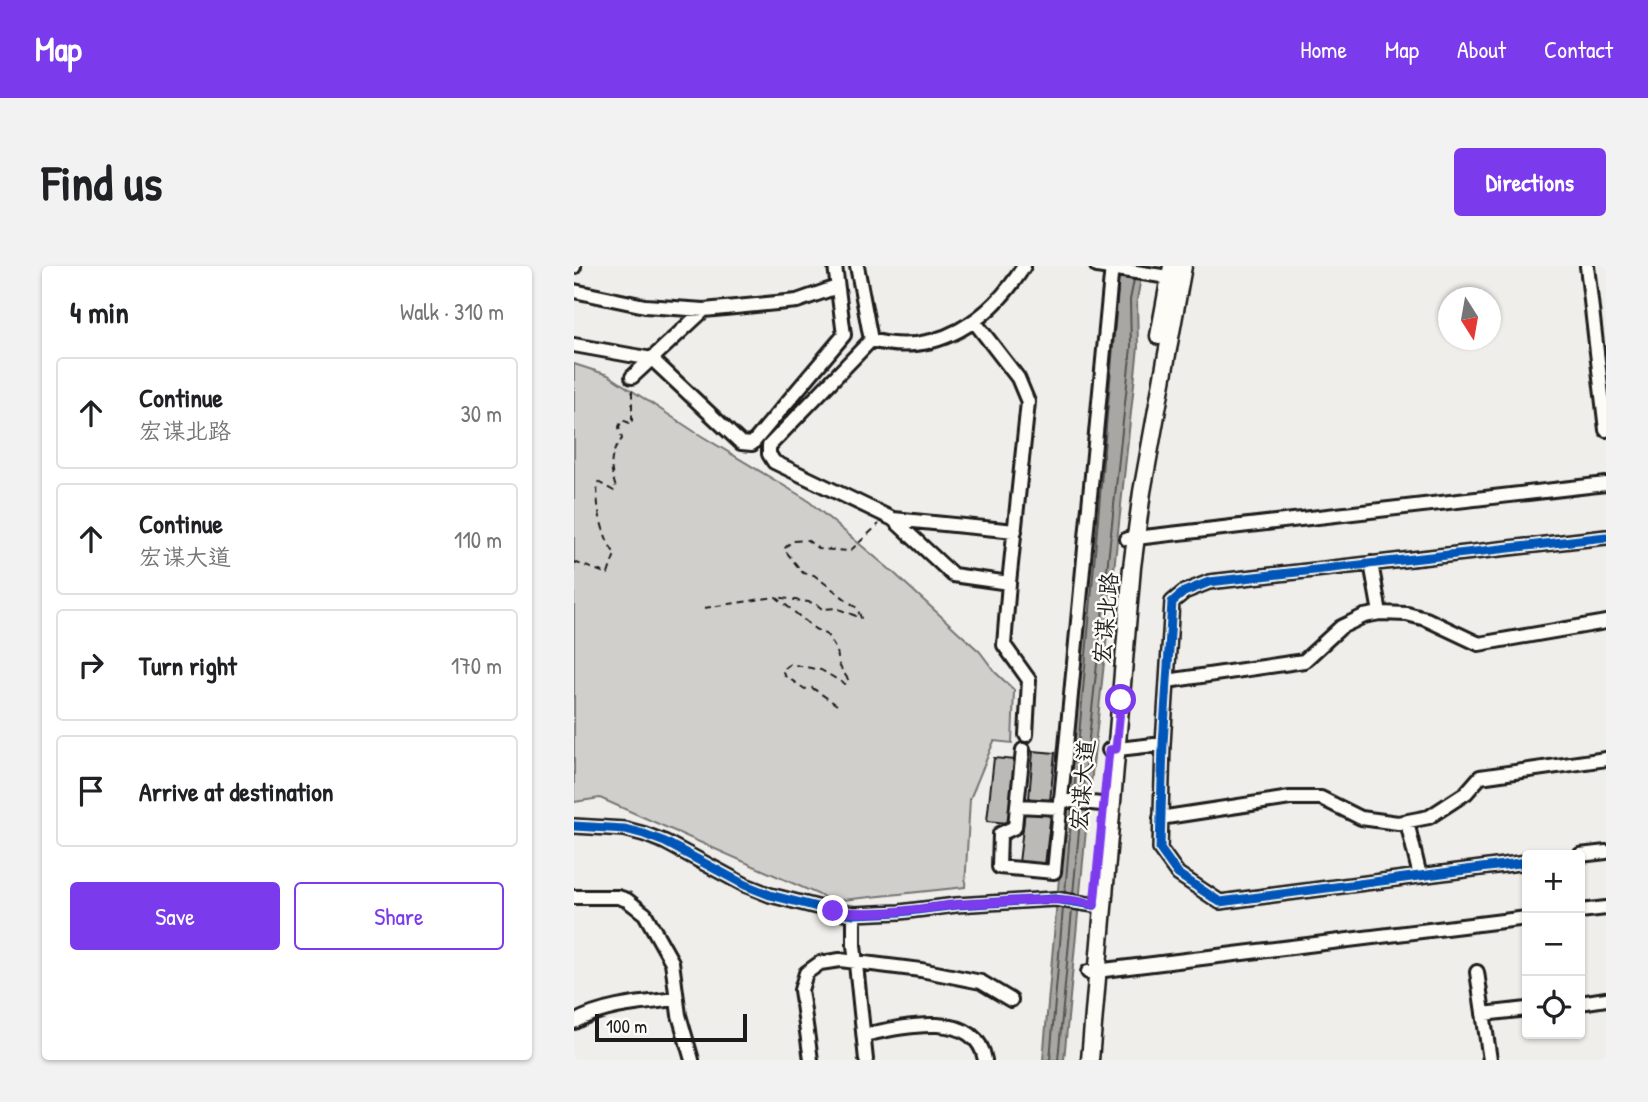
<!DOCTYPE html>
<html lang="en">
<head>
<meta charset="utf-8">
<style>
	body { margin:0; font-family:"Patrick Hand","LXGW WenKai TC",sans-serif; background:#f2f2f2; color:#202124 }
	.controls { position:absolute; right:21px; bottom:21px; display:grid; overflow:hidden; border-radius:7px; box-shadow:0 2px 5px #0004 }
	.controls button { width:63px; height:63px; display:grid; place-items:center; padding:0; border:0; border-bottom:2px solid #e0e0e0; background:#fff; color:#202124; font:35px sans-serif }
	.compass { position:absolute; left:864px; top:21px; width:63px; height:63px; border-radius:50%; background:#fff; box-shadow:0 2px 5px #0004; rotate:169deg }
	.scale { position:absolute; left:21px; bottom:18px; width:152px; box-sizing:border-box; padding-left:7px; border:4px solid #1c1c1c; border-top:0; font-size:19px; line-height:24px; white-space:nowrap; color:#1c1c1c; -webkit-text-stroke:5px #fdfcf7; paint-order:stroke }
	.stop { position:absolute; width:21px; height:21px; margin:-16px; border:5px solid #7c3aed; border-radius:50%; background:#fff }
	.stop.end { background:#7c3aed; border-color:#fff; box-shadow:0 2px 7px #0008 }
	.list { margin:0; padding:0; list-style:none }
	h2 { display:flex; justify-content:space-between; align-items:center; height:91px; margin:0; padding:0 28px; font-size:30px }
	h2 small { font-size:23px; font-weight:400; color:#757577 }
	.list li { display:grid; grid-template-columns:46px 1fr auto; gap:21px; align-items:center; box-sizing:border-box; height:112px; margin:0 14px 14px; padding:0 14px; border:2px solid #e0e0e0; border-radius:7px }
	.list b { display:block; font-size:26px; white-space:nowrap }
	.list p { margin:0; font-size:23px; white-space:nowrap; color:#757577 }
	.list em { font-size:23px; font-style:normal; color:#757577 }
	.actions { display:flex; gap:14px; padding:21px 28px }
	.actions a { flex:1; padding:16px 0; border:2px solid #7c3aed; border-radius:7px; text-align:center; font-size:24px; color:#7c3aed }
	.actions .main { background:#7c3aed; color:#fff }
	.icon { flex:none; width:38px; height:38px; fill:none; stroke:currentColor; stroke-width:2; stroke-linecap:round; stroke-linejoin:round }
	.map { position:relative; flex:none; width:1032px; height:794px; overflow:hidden; border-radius:7px }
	header { display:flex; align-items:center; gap:42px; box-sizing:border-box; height:98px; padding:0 35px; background:#7c3aed; color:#fff }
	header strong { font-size:33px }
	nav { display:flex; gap:38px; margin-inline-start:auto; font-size:24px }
	.intro { display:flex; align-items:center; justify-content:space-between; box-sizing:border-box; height:168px; padding:0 42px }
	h1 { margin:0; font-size:49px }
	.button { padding:18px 32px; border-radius:7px; background:#7c3aed; color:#fff; font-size:24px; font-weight:700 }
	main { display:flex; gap:42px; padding:0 42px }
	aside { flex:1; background:#fff; border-radius:7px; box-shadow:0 2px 5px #0004 }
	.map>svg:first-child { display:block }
</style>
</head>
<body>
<header>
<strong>Map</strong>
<nav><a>Home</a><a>Map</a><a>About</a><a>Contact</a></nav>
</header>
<div class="intro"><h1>Find us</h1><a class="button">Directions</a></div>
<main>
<aside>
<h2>4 min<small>Walk · 310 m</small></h2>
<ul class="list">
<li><svg class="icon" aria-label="ahead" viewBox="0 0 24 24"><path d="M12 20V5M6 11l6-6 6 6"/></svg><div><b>Continue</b><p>宏谋北路</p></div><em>30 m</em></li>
<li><svg class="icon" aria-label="ahead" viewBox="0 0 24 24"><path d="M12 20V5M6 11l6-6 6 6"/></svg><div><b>Continue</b><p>宏谋大道</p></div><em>110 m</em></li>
<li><svg class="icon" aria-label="right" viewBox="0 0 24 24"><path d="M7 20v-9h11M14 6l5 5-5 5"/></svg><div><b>Turn right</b></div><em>170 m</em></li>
<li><svg class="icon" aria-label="arrive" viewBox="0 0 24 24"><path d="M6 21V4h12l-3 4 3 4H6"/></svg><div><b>Arrive at destination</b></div></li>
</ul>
<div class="actions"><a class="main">Save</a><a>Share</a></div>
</aside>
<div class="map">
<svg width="1032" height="794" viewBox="0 0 1032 794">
	<rect width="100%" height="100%" fill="#f0eeea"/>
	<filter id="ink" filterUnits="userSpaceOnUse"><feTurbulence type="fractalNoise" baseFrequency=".0143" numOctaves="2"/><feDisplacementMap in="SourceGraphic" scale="14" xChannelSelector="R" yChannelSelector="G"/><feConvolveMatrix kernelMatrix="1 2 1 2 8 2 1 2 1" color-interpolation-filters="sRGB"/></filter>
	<g filter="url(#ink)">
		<!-- green -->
		<path fill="#d0cfcc" stroke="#767674" stroke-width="2" d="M0 98 34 109 121 166 232 233 320 307 406 386 421 406 440 424 438 477 420 475 396 533 391 621 259 635 26 532 0 536Z"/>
		<!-- water -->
		<path fill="#a8a7a3" stroke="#706f6d" stroke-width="2" d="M539 0H569L563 34 564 81 512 564 490 794H469Z"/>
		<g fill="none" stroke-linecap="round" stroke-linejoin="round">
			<!-- shore -->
			<path stroke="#545452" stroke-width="2" d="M500 527 544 24
				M509 528 557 81 556 34 560 14
				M491 627 498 543
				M499 628 507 544
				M476 794 489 642
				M484 794 498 644"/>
		</g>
		<!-- building -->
		<path fill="#bbbab6" stroke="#1c1c1c" stroke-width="2" d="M459 485 481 487 476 535 455 533Z
			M420 492 441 494 434 557 413 555Z
			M451 544 477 547 471 599 445 597Z"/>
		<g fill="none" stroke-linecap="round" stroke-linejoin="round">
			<!-- minor casing -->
			<g stroke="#1c1c1c" stroke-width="18">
				<path id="minor" d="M283 0 297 74
					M523 0 594 11
					M1013 0 1032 164
					M0 1V0
					M0 25 71 40 130 44 223 35 263 21
					M400 55 444 112 454 136 435 317
					M297 74 195 180V188L200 196 319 253 379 309 435 317 430 379 455 414 452 469
					M297 74C362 92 417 54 450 0
					M0 79 78 93 167 177 178 178 270 69 261 0
					M58 111 130 44
					M319 253 441 265
					M553 273 1032 218
					M797 297 806 347
					M593 415 730 395 767 361 790 350 806 347 833 348 852 353 905 378 1032 356
					M535 484 589 478
					M486 534 538 539
					M443 540 449 484
					M485 542 443 540 441 561 426 568 425 601 480 606 538 0
					M586 552 716 532H747L787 552 824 557 855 551 892 527 906 511 1032 493
					M833 556 846 610
					M0 560 51 563 70 568 91 576 171 619 196 629 259 645 280 648 326 646 382 639 481 633 520 639
					M1006 589 1032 586
					M953 596 646 636 604 608 586 583 589 478 598 336 610 326 635 316 1032 271
					M0 631H44L53 634 71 648 98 696 105 749 118 794
					M1006 645 1032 642
					M280 648V679L292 794
					M514 706 953 652
					M903 706 916 794
					M1006 737 1032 733
					M909 748 953 743
					M0 756C31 739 69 737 103 733
					M290 769C326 761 402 742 411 794
					M237 794 227 724 232 707 246 697 266 694 347 704 407 716 437 734"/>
			</g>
			<!-- major casing -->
			<g stroke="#1c1c1c" stroke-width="21">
				<path id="major" d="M585 70 598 0
					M516 794 558 301 568 226 609 0"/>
			</g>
			<!-- path -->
			<path stroke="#1c1c1c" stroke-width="2" stroke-dasharray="7 5" stroke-linecap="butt" d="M0 296 34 308 41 288C28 270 21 238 24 216L40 225 42 222C36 203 34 189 48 173L45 161 48 154 58 158V122
				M130 342 201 331
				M263 439 237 421 231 423 211 410 208 404 216 398 247 404 271 418 275 415 265 399 263 385 253 369 241 363 202 331 241 337 248 343 262 342 287 352 283 342 240 309 229 307 210 283 218 275 233 274 245 283 276 285 305 258"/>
			<!-- minor -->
			<use href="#minor" stroke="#fdfcf7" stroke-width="12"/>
			<!-- major -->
			<use href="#major" stroke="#fdfcf7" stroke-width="16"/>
			<!-- cycleway casing -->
			<g stroke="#fdfcf7" stroke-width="13">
				<path id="cycleway" d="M0 560 51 563 70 568 91 576 171 619 196 629 259 645 280 648 326 646 382 639 481 633 520 639
					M953 596 646 636 604 608 586 583 589 478 598 336 610 326 635 316 1032 271"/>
			</g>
			<!-- cycleway -->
			<use href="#cycleway" stroke="#0057b8" stroke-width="9"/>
		</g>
	</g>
	<g fill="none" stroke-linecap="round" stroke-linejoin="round" filter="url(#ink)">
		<!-- route -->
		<path stroke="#7c3aed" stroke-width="9" d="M259 645C300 650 339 644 379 639 399 637 419 637 439 635 467 634 493 631 520 639L535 484 542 483 547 434"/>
	</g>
	<g text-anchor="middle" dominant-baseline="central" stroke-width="5" stroke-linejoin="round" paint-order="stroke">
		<!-- street labels -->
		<g font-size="23" fill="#1c1c1c" stroke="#fdfcf7">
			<text transform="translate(531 352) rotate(-85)">宏谋北路</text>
			<text transform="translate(508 519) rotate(-85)">宏谋大道</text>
		</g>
	</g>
</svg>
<div class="controls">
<button>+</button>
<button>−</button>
<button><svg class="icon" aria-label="locate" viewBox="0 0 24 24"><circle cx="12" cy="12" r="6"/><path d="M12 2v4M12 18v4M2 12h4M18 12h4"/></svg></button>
</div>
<svg class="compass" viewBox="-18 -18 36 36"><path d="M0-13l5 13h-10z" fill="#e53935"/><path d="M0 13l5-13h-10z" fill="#757577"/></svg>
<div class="scale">100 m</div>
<div class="stop" style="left:547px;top:434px"></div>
<div class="stop end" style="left:259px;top:645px"></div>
</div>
</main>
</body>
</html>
